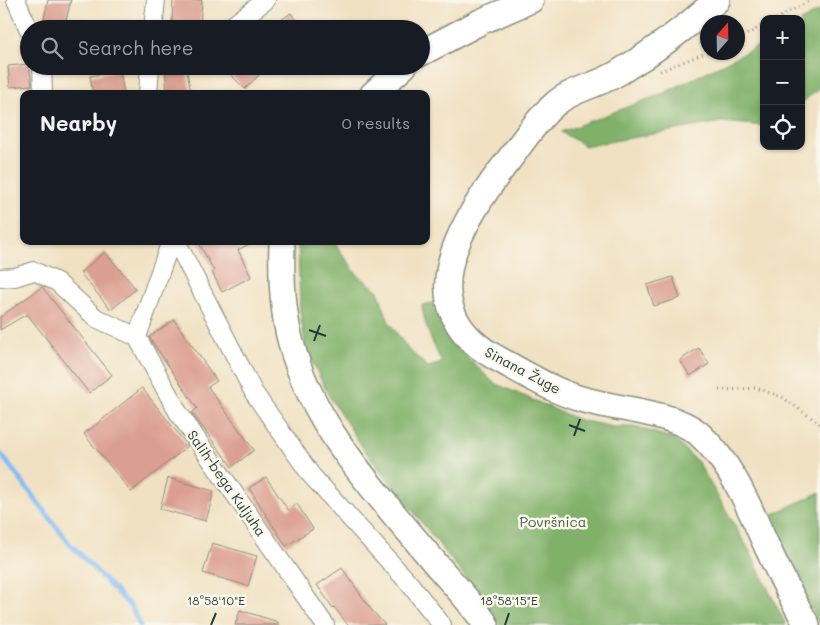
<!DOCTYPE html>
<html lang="en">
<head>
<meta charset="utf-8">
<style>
	body { margin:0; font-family:Mali,sans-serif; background:#242831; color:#f1f3f6 }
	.controls { position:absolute; right:15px; top:15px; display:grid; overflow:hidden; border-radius:10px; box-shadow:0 1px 4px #0004 }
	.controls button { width:45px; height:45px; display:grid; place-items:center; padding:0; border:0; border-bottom:1px solid #363941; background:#171b24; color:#f1f3f6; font:25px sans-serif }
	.compass { position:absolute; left:700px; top:15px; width:45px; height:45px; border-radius:50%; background:#171b24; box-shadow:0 1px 4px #0004; rotate:20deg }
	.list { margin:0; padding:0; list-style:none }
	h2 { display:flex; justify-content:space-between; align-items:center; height:65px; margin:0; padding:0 20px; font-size:21px }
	h2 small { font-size:16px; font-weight:400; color:#9ea1a6 }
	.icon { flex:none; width:28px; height:28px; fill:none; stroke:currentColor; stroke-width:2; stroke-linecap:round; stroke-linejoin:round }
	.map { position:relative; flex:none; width:820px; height:625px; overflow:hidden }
	.search { position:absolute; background:#171b24; box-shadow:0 1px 4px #0004; left:20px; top:20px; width:410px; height:55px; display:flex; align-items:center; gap:12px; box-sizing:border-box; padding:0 18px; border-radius:28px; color:#9ea1a6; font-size:19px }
	.panel { position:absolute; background:#171b24; box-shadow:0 1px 4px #0004; left:20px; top:90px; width:410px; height:155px; border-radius:10px }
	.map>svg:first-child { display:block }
</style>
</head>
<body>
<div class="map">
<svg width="820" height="625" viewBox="0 0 820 625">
	<rect width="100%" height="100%" fill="#fbf7ec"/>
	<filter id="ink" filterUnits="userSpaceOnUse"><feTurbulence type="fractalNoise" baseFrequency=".02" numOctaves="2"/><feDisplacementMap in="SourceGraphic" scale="10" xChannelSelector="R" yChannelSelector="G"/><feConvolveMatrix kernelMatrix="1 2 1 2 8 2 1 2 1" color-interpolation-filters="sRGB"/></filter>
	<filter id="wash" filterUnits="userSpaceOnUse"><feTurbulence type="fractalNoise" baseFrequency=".0096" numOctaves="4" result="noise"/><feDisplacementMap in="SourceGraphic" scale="20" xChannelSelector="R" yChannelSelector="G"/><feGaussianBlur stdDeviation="1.12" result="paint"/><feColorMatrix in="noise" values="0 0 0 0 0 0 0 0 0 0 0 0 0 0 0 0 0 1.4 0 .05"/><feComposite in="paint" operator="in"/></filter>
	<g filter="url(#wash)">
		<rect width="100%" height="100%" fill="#f0e1c2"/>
		<!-- forest -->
		<path fill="#80b069" stroke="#50764e" d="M820 10V88L801 103V21Z
			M764 43V126L722 122 585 146 561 132 664 93Z
			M298 241H333L357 274 378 291 389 322 408 349 428 367 442 363C433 344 424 326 422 305L432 303 440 306 455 345 494 383 579 420 614 427H637L674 439 698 462 749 550 786 625H499L476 591 365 451 329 396 306 349 300 311Z
			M820 492V625L765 518Z"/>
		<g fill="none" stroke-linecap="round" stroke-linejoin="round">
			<!-- stream -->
			<path stroke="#84bdf5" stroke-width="5" d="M0 453 68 542 132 608 140 625"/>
		</g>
		<g id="blocks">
			<!-- building -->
			<path fill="#db9f92" d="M48 0H71L64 29H42Z
				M173 0H202L200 26 172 24Z
				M291 13 303 29H268Z
				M29 64 32 85 10 87 8 66Z
				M165 66H186L191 94H167Z
				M222 66H268L245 89Z
				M120 71 124 94H93L90 76Z
				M198 241H255L238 250 251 277 222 292 212 272 214 271Z
				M105 252 136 289 111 310 80 273Z
				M673 277 680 298 654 306 647 285Z
				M42 287 112 375 89 393 27 314 0 330V317Z
				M174 320 217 381 208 387 254 450 232 467 192 413 197 408 149 337Z
				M699 348 709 364 690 376 680 360Z
				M142 388 188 446 131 492 84 434Z
				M266 477 288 510 297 504 313 529 286 546 249 488Z
				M168 478 214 491 206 521 160 509Z
				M212 543 257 556 248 586 203 573Z
				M342 568 370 608 385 625H348L334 607 333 608 317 585Z
				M240 610 278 622V625H235Z"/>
		</g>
	</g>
	<g filter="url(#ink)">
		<use href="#blocks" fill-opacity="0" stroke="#888f7b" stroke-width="1"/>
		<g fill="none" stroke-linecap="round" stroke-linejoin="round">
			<!-- minor casing -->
			<g stroke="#888f7b" stroke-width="20">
				<path id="minor" d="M16 0 29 30
					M153 29 156 0
					M228 29 266 0
					M42 66 43 94
					M148 94 150 66
					M176 241 254 393 311 475 409 583 442 625
					M0 278 15 277 34 271 57 282 96 318 137 337 178 412 325 625
					M137 337 171 241"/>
			</g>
			<!-- secondary casing -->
			<g stroke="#888f7b" stroke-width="28">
				<path id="secondary" d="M717 0C687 27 653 52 618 73 599 85 572 89 555 104 534 122 521 145 504 166 457 228 407 311 500 360 526 374 553 391 581 399 614 409 673 412 698 433 733 464 749 508 768 549 780 575 793 600 807 625
					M421 53 480 22 531 0
					M373 94 404 66
					M282 241C281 274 282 311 291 343 313 427 377 493 430 557 448 579 471 601 486 625"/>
			</g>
			<!-- path -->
			<path stroke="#888f7b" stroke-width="3" stroke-dasharray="1 4" stroke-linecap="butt" d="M776 19 811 0
				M738 39 764 25
				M660 71 708 52
				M719 390 756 388 782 397 820 424"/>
			<!-- minor -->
			<use href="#minor" stroke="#fff" stroke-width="18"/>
			<!-- secondary -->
			<use href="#secondary" stroke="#fff" stroke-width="25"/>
		</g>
	</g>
	<!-- ticks -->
	<path fill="none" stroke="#1f3d34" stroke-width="2" d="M309 330 326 336M314 341 320 325M569 425 585 431M574 436 580 419M211 625 216 613M505 625 509 613"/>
	<g text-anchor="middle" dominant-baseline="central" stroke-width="5" stroke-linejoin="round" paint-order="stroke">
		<!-- street labels -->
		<g font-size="14" fill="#1f3d34" stroke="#fbf7ec">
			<text transform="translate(523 370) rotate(28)">Sinana Žuge</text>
			<text transform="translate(227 483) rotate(55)">Salih-bega Kuljuha</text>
		</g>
		<!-- park labels -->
		<g font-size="14" fill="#406145" stroke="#fbf7ec">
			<text x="553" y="521">Površnica</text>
		</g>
	</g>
	<g font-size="12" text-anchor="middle" fill="#1f3d34" stroke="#fbf7ec" stroke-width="5" stroke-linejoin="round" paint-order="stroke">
		<text x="216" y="605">18°58'10"E</text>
		<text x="509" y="605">18°58'15"E</text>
	</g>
</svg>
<div class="controls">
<button>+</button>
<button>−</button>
<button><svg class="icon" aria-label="locate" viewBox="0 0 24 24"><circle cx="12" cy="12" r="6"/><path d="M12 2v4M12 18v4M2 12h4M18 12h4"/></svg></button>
</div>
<svg class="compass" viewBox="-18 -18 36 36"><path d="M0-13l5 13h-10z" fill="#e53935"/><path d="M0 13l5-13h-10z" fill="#9ea1a6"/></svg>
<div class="search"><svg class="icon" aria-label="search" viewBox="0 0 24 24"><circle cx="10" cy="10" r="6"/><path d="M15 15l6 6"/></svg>Search here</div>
<section class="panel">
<h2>Nearby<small>0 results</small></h2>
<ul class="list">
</ul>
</section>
</div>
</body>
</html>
